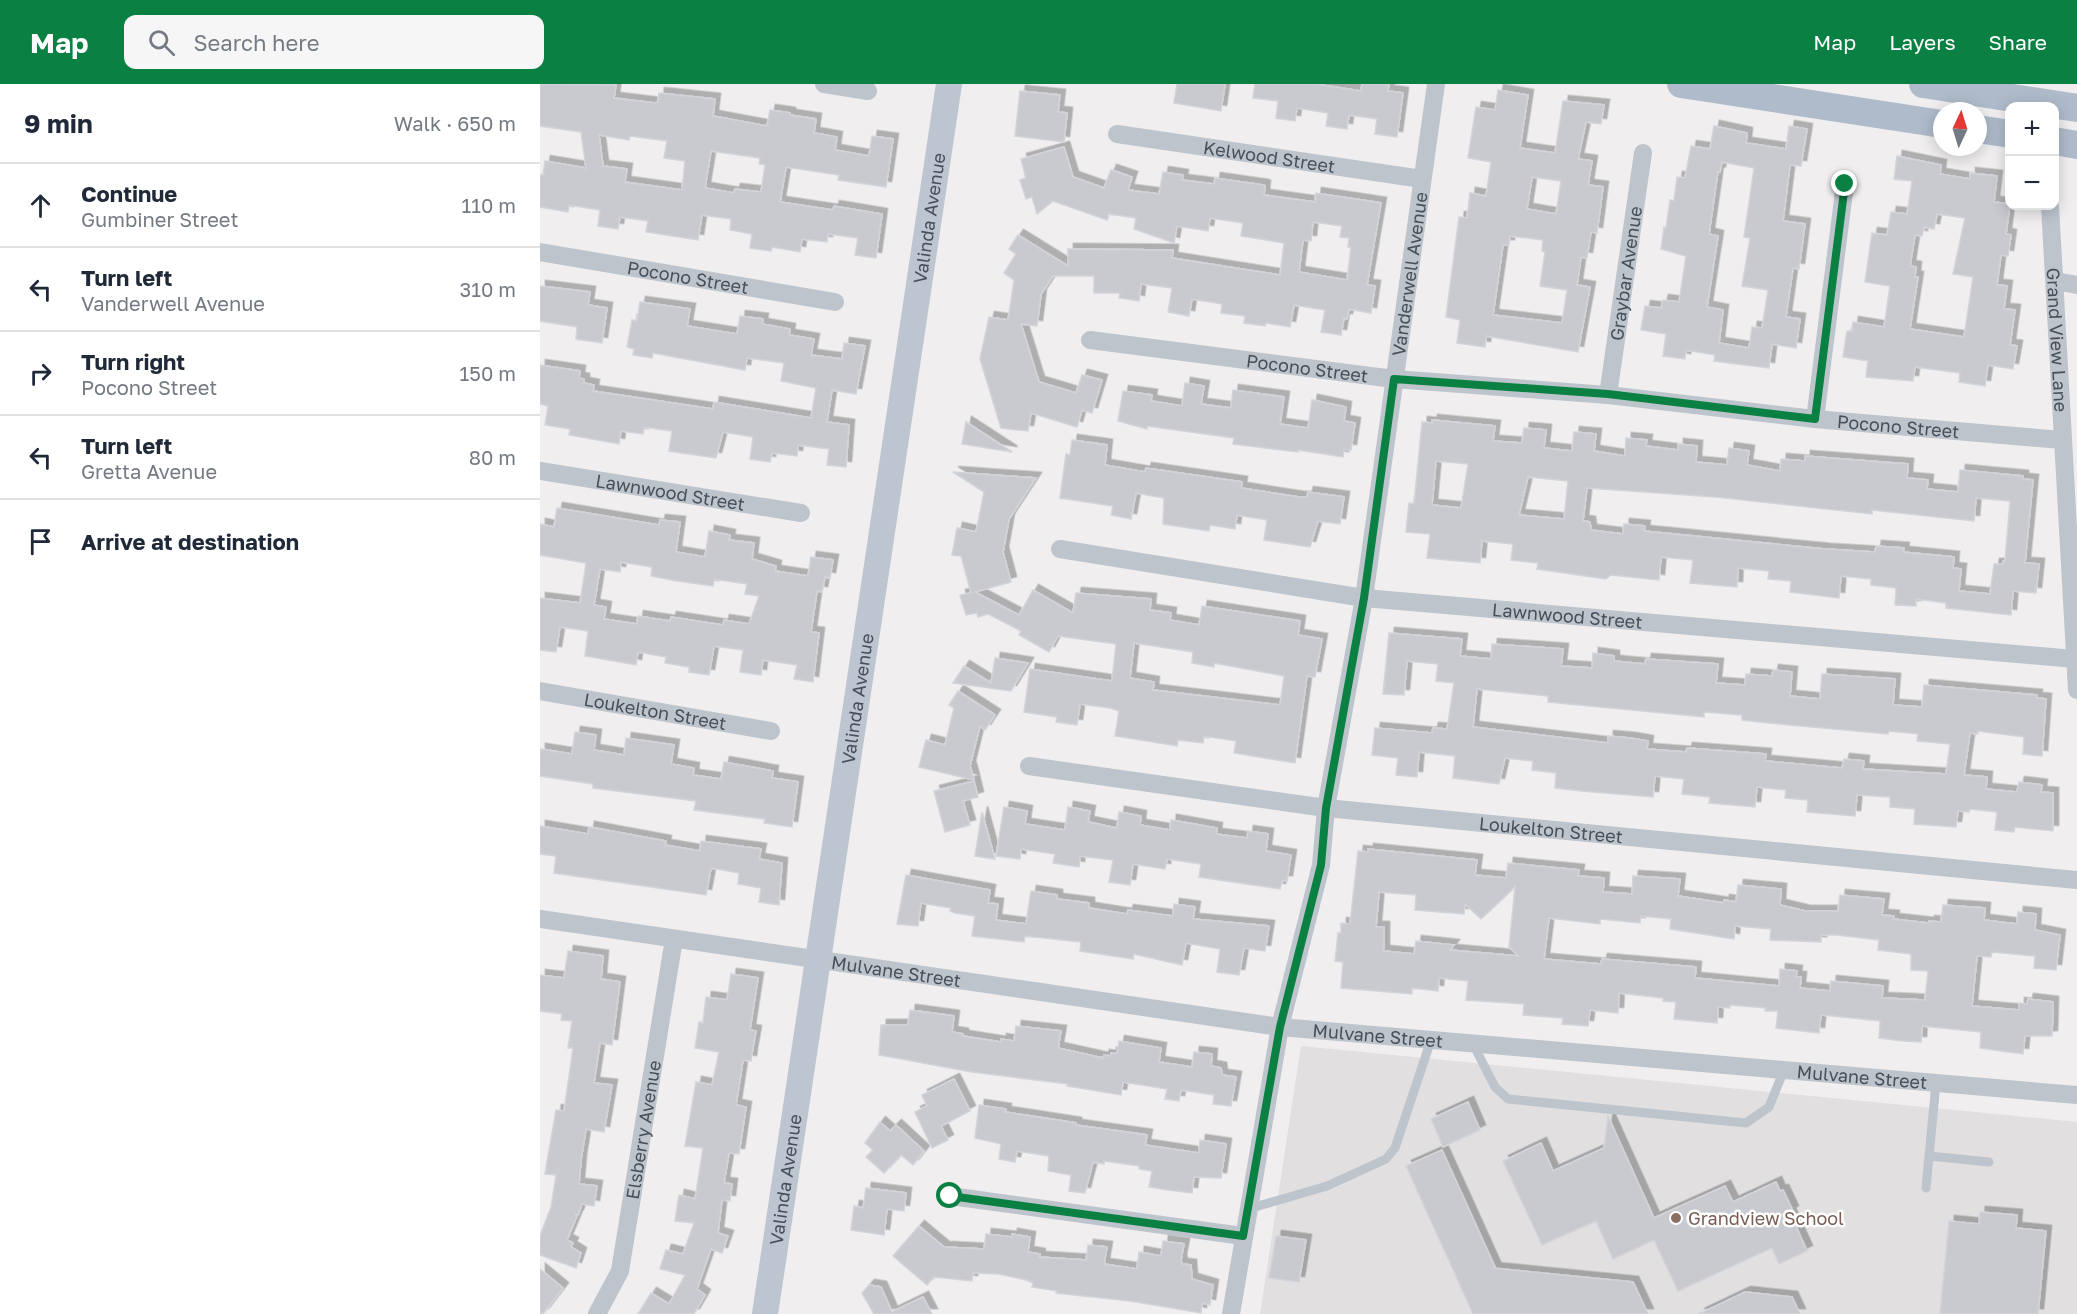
<!DOCTYPE html>
<html lang="en">
<head>
<meta charset="utf-8">
<style>
	body { margin:0; font-family:"Golos Text",sans-serif; background:#f6f6f7; color:#1f2937 }
	.controls { position:absolute; right:18px; top:18px; display:grid; overflow:hidden; border-radius:12px; box-shadow:0 3px 15px #0003 }
	.controls button { width:54px; height:54px; display:grid; place-items:center; padding:0; border:0; border-bottom:2px solid #e0e1e3; background:#fff; color:#1f2937; font:30px sans-serif }
	.compass { position:absolute; left:1393px; top:18px; width:54px; height:54px; border-radius:50%; background:#fff; box-shadow:0 3px 15px #0003; rotate:4deg }
	.stop { position:absolute; width:18px; height:18px; margin:-14px; border:4px solid #0b8043; border-radius:50%; background:#fff }
	.stop.end { background:#0b8043; border-color:#fff; box-shadow:0 2px 6px #0008 }
	.list { margin:0; padding:0; list-style:none }
	h2 { display:flex; justify-content:space-between; align-items:center; height:78px; margin:0; padding:0 24px; font-size:26px }
	h2 small { font-size:20px; font-weight:400; color:#747a83 }
	.list li { display:grid; grid-template-columns:39px 1fr auto; gap:18px; align-items:center; box-sizing:border-box; height:84px; padding:0 24px; border-top:2px solid #e0e1e3 }
	.list b { display:block; font-size:22px; white-space:nowrap }
	.list p { margin:0; font-size:20px; white-space:nowrap; color:#747a83 }
	.list em { font-size:20px; font-style:normal; color:#747a83 }
	.icon { flex:none; width:33px; height:33px; fill:none; stroke:currentColor; stroke-width:2; stroke-linecap:round; stroke-linejoin:round }
	.map { position:relative; flex:none; width:1537px; height:1230px; overflow:hidden }
	header { display:flex; align-items:center; gap:36px; box-sizing:border-box; height:84px; padding:0 30px; background:#0b8043; color:#fff }
	header strong { font-size:28px }
	nav { display:flex; gap:33px; margin-inline-start:auto; font-size:21px }
	.search { width:420px; height:54px; background:#f6f6f7; display:flex; align-items:center; gap:15px; box-sizing:border-box; padding:0 21px; border-radius:12px; color:#747a83; font-size:22px }
	main { display:flex }
	aside { flex:1; background:#fff }
	.map>svg:first-child { display:block }
</style>
</head>
<body>
<header>
<strong>Map</strong>
<div class="search"><svg class="icon" aria-label="search" viewBox="0 0 24 24"><circle cx="10" cy="10" r="6"/><path d="M15 15l6 6"/></svg>Search here</div>
<nav><a>Map</a><a>Layers</a><a>Share</a></nav>
</header>
<main>
<aside>
<h2>9 min<small>Walk · 650 m</small></h2>
<ul class="list">
<li><svg class="icon" aria-label="ahead" viewBox="0 0 24 24"><path d="M12 20V5M6 11l6-6 6 6"/></svg><div><b>Continue</b><p>Gumbiner Street</p></div><em>110 m</em></li>
<li><svg class="icon" aria-label="left" viewBox="0 0 24 24"><path d="M17 20v-9H6M10 6l-5 5 5 5"/></svg><div><b>Turn left</b><p>Vanderwell Avenue</p></div><em>310 m</em></li>
<li><svg class="icon" aria-label="right" viewBox="0 0 24 24"><path d="M7 20v-9h11M14 6l5 5-5 5"/></svg><div><b>Turn right</b><p>Pocono Street</p></div><em>150 m</em></li>
<li><svg class="icon" aria-label="left" viewBox="0 0 24 24"><path d="M17 20v-9H6M10 6l-5 5 5 5"/></svg><div><b>Turn left</b><p>Gretta Avenue</p></div><em>80 m</em></li>
<li><svg class="icon" aria-label="arrive" viewBox="0 0 24 24"><path d="M6 21V4h12l-3 4 3 4H6"/></svg><div><b>Arrive at destination</b></div></li>
</ul>
</aside>
<div class="map">
<svg width="1537" height="1230" viewBox="0 0 1537 1230">
	<defs>
		<filter id="shadow"><feDropShadow dx="5.5" dy="-5.5" stdDeviation="0" flood-color="#0004"/></filter>
	</defs>
	<rect width="100%" height="100%" fill="#f0eeee"/>
	<!-- education -->
	<path fill="#e1dfdf" d="M761 962 1537 1038V1230H720Z"/>
	<!-- building -->
	<path fill="#c8cad0" stroke="#d2d4d9" stroke-width="1.5" fill-rule="evenodd" filter="url(#shadow)" d="M0 0 76 1 74 14 115 19 118 18 119 9 175 15 173 32 227 42 230 26 250 29V31L276 35 274 49 297 53 295 66 329 72 332 52 353 55 346 103 298 96 299 91 246 83 240 118 293 126 294 122 342 130 336 174 315 171 318 154 288 150 287 158 262 155 260 168 232 163 231 167 210 164 212 150 190 146 191 135 162 131 158 156 106 148 108 137 80 133 78 145 58 142 60 126 29 121 28 128 0 123V91H3L5 77 46 84 41 48 0 42ZM59 51 89 56 90 52 127 57 124 74 145 77 142 106 85 98 87 85 63 82ZM171 67 220 74 219 80 225 81 221 108 195 105 194 109 165 104Z
		M637 0H685L681 27 634 19Z
		M715 0H775L821 7 822 0H849L848 7 863 9 857 53 835 50 837 35 809 31 807 45 786 42 788 29 757 24 755 37 736 34 738 17 713 14Z
		M958 6 988 11 980 64 1015 69 1023 17 1064 21 1061 40 1046 38 1038 75 1052 77 1048 101 1063 103 1057 149 1051 148 1047 174 1041 173 1037 201 1050 203 1038 268 946 252 945 263 917 259 920 236 906 233 919 133 927 134 930 109 946 112 951 78 928 74 936 23 955 26ZM992 93 1021 97 1016 130 987 125ZM970 152 1003 156 1002 167 1005 168 1000 202 1027 206 1022 239 953 231 963 161H969Z
		M480 7 520 11 518 28 527 29 524 58 475 52Z
		M1174 42 1207 49 1206 59 1246 65 1249 42 1267 45 1261 82 1250 81 1243 137 1265 140 1259 185 1253 184 1246 233 1260 235 1256 264 1232 260 1229 284 1174 277 1175 271 1146 266 1145 275 1123 272 1126 250 1101 246 1105 222 1121 224 1123 216 1139 218 1146 172 1121 165 1124 143 1126 144 1130 116 1134 117 1137 93 1145 94 1151 62 1170 65ZM1182 78 1214 84 1204 153 1210 154 1202 202 1228 206 1222 244 1212 243 1209 264 1179 259 1183 226 1167 223 1178 152 1169 150 1178 87 1180 88Z
		M524 63 533 93 564 104 571 86 592 93 588 106 619 110 623 88 643 91 642 96 674 100 675 94 723 101 725 102 724 111 775 118 776 109 841 119 827 201 835 202 831 229 809 225 807 235 804 234 801 251 781 248 785 226 754 221 750 243 726 239 725 242 704 239 705 232 681 229 682 220 652 215 649 232 628 228 632 204 601 200 599 217 579 214 580 209H554V192H513L501 210 497 242 481 240 499 298 536 309 542 291 562 296 552 329 542 326 537 343 491 329 488 347 461 344 440 275 449 233 468 236 474 196 464 189 476 170 469 165 478 151 528 182V165L633 166 632 174 740 191 744 159 701 152 703 139 670 134 668 147 637 142 634 159 594 145 596 134 569 130 567 136 513 117 497 130 492 113 486 115 480 96 486 94 481 75ZM773 138 802 142 800 153 809 154 808 163H811L807 196 759 188 763 156 771 157Z
		M1357 72 1401 81 1400 90 1430 95V89L1457 92 1454 118 1470 120 1466 150 1471 151 1468 172 1461 171 1457 201 1467 202 1464 225 1475 226 1470 261 1477 262 1473 285 1448 281 1445 302 1419 298 1420 289 1375 283 1373 297 1326 293 1328 277 1303 273 1307 247H1312L1313 238 1344 243 1350 202 1325 198 1332 149 1347 151 1351 128 1367 130 1372 97 1354 95ZM1397 130 1425 134 1413 190 1433 193 1424 253 1370 245 1378 193H1375L1376 183 1370 182 1375 151 1382 152 1384 143 1394 145Z
		M0 202 50 208 48 221 67 224 62 259 36 255 37 243 0 237Z
		M100 218 150 225 147 242 197 250 200 232 223 235 222 240 250 245 249 251 274 255 271 271 302 275 304 259 325 262 316 310 292 306 287 338 309 341 306 383 287 381 289 365 258 361 257 372 232 369 230 378 210 375 213 353 183 348 176 374 129 367 132 347 104 343 103 350 81 347 79 360 29 351 30 345 5 341 8 322 0 320V281L40 287 39 294 44 295V299L54 301 53 307 173 325 174 318 271 334 276 304 241 297 244 279 207 274 205 286 113 269 112 274 93 271 94 265 87 263 92 236 97 237Z
		M645 299 664 302 661 320 691 324 693 306 744 313 740 340 768 344 772 316 806 323 804 337 815 339 811 366 804 365 803 373 758 366V368L693 360 694 354 607 342V345L578 337 583 307 612 311 611 317 642 322Z
		M892 336 955 342 953 357 982 359 984 344 1006 346 1004 364 1032 367 1034 348 1056 350 1054 367 1085 372 1086 354 1107 356 1106 362 1138 366V360L1157 362 1156 378 1187 381 1189 364 1209 367 1207 381 1240 387 1241 375 1265 377V372L1368 380 1367 394 1388 396 1387 405 1418 408 1420 386 1483 392V395L1493 396 1485 479 1499 480 1496 509 1473 507 1471 531 1406 524V519L1376 515V522L1355 521 1356 504 1331 501V495L1301 492 1299 514 1250 508 1251 497 1228 495 1229 487 1198 484 1197 503 1150 499 1153 476 1121 473 1119 496 1071 491 1066 495 997 485 998 479 971 476 973 460 942 457 940 479 887 474 890 450 866 448 869 419 874 420 882 338 892 339ZM896 377 928 380 921 424 892 421ZM988 393 1028 397 1024 435 979 431ZM1047 404 1175 413 1332 430V426L1434 437 1436 414 1470 417 1465 477H1463V480H1454L1450 510 1419 507 1421 485 1413 484 1414 473 1363 468 1364 464 1336 462 1335 468 1285 465 1104 447 1105 442 1084 440 1083 450 1051 446 1050 438 1043 437Z
		M426 338 472 368 422 360Z
		M532 356 567 361 565 381 605 388 606 384 702 398 701 404 759 413H767L768 408 804 413 800 440 778 437 770 463 724 456 727 436 697 431 695 445 670 441 669 447 623 440 624 414 596 409 591 435 571 431 573 422 520 414 526 370 530 371Z
		M413 388 496 394 469 435 463 468 471 498 435 508 479 531 493 506 533 529 536 509 611 515 610 526 631 529 630 536 659 541 662 522 760 537 758 551 782 555 775 593 767 592 755 679 694 669 696 657 664 652 663 659 638 656 637 662 575 652 579 627 570 624 540 620 537 641 516 638 517 633 484 628 490 585 572 597 576 560 518 552 509 568 479 551 481 547 448 530 438 533 437 529 426 531 420 511 431 509 421 472 412 471 417 444 436 448 444 408ZM594 559 653 568 652 579 674 583V579L744 592 740 621 613 606 614 598 590 594Z
		M17 424 119 441 120 436 140 438 136 468 165 473 169 447 190 451 189 456 214 459 212 475 236 482 235 487 268 492 271 473 293 476 290 494 285 493 282 508 277 507 271 548 279 549 273 598 254 595 257 581 223 576 221 591 200 588 203 566 174 562 169 591 149 588V583L125 579 126 573 98 568 96 581 45 572 48 547 20 543 16 568 0 566V514L40 519 46 479 0 471V440L14 443ZM81 478 112 483 111 492 137 497 173 502 174 495 207 500 205 510 219 512 209 540 184 536 183 541 131 533 130 537 98 532 97 540 64 535 66 523 54 521 60 485 80 488Z
		M849 549 922 555 920 572 951 575 952 560 1023 565 1021 582 1052 584 1053 569 1074 572V577L1105 580 1106 575 1178 580 1176 599 1205 601 1206 590 1232 592 1233 586 1252 588 1250 612 1280 615 1282 590 1355 595 1353 621 1382 623 1384 601 1497 611 1496 614 1506 615 1502 672 1483 670 1484 653 1438 647V650L1430 649 1424 691 1447 693 1446 705 1477 708 1479 698 1502 701 1501 708 1513 709V747L1475 743 1474 748 1455 746 1457 728 1430 725 1429 728 1418 727 1416 743 1374 740 1375 725 1350 723V713L1317 711 1315 732 1267 728 1268 716 1245 714 1246 706 1217 703 1215 723 1169 719 1170 713 1142 710 1144 695 1115 692 1113 713 1041 707 1015 704 1016 689 992 686 993 677 965 674 959 700 913 694 915 672 879 668 877 693 856 691 858 674 832 671 835 644 892 649 893 644 907 645 914 599 896 597 898 580 867 577 864 611 843 610ZM937 605 1008 612V618L1164 633V628L1202 631V636L1229 639 1348 650 1349 647 1378 650 1377 657 1410 660 1406 690 1323 685 1324 677 1304 675 1302 684 1225 677 1226 670 1147 664 1146 668 1107 665 1108 657 1090 654 1068 652V659L933 643Z
		M455 574 488 579 471 607 413 599 424 582 451 599Z
		M418 607 455 631 445 646 440 642 430 682 434 696 379 683 386 656 405 661 414 624 409 621Z
		M35 648 56 651 54 666 84 671 86 654 134 661 131 680 154 684 153 691 181 695 184 678 233 687 232 694 258 698 252 743 224 739 225 735 154 726 156 717 53 704V700L0 692V665L32 670Z
		M434 697 438 713 423 717 430 741 405 748 394 707Z
		M464 723 487 727 485 740 525 746 528 723 550 727 548 738 577 744 579 728 601 732 600 741 630 746 631 736 677 744 676 750 707 754 708 747 728 750 726 767 751 771 747 797H742L740 805 659 793 661 780 627 775 625 785 593 780 590 801 569 798 573 776 540 772 539 783 513 779 515 770 481 765 480 775 456 772Z
		M442 728 455 775 435 772Z
		M0 742 48 750 49 743 126 757 125 761 160 767 161 757 221 765 219 775 242 779 239 821 219 818 221 804 198 800 199 789 171 784 166 811 14 789 16 772 0 770Z
		M828 765 937 776 935 791 966 794 968 779 1039 786 1038 792 1064 794 1063 808 1092 810 1093 792 1140 795 1138 812 1184 819V816L1196 818 1198 801 1241 805 1240 821 1265 827H1298L1300 811 1344 815 1342 831 1354 832 1353 835 1389 839V837L1401 838 1403 821 1445 824 1444 836 1477 840 1478 828 1496 830 1495 846 1520 851 1516 886 1494 884 1495 872 1452 868 1451 873 1437 872 1432 922 1479 926V919L1487 920 1488 915 1513 918 1512 952H1485L1483 970 1440 964 1441 948 1382 942 1381 958 1363 957 1339 954 1340 937 1293 932 1281 931 1279 949 1236 944 1238 927H1225L1226 924 1190 921V924L1178 923 1177 939 1134 935 1136 918 1123 917V914L1079 909 1078 929 1050 926 1048 942 1022 940 1023 934 983 931 984 920 926 916 928 897 899 894 898 907 872 904V910L801 904 803 878 795 877 798 849H801V839L810 840 818 767 828 768ZM975 803 969 863 979 872 910 866 914 861 876 857 874 870 844 867V843H836L839 808 876 811 875 826 924 830 925 820 941 835ZM1101 832 1131 835 1130 845 1194 855 1195 842 1231 845 1230 856 1281 858V851H1297L1339 856 1338 866 1371 870V886L1388 887 1385 916 1342 914 1343 902 1291 897 1290 907 1260 904 1261 893H1256L1257 887 1240 885 1239 902 1155 894 1156 883 1062 875 1061 880 1004 875 1009 834 1060 840V835L1100 839Z
		M366 791 450 806 448 819 458 820 456 836 486 840 491 807 517 811V815L549 819V824L587 830 588 826 633 832 634 820 655 823 653 835 729 842 725 867 704 864 699 891 677 888 680 865 646 859 642 881 594 870 593 875 540 867 541 858 485 852 484 858 432 852 435 832 415 829 410 827 411 824 381 819 378 842 357 840Z
		M28 867 63 872 61 895 80 898 72 961 60 959 54 999 72 1001 64 1048 46 1045 41 1076 39 1100 57 1102 54 1122 42 1120 38 1131 35 1130 37 1132 27 1156 33 1159 31 1163 41 1169 36 1184 0 1171V1152L11 1123 16 1091 5 1090 8 1072 16 1026 24 1027 33 964H28L32 937 21 936 22 930 0 927V891L24 894Z
		M191 890 218 894 210 946 216 947 212 969 211 977 203 976 196 1021 206 1023 199 1070 189 1069 184 1099 192 1100 190 1117 182 1116 178 1149 188 1152 182 1169 171 1165 157 1205 165 1211 154 1230H98L111 1209 129 1220 145 1191 120 1185 126 1166 143 1170 154 1139 135 1137 139 1111 155 1115 163 1064 145 1062 156 998 172 1001 179 968 155 964 159 938 163 939 166 913 187 916Z
		M370 926 414 932 412 948 423 950V952L461 958V955L474 957 476 942 521 947 518 964 563 974 564 971 571 972V969L577 970 579 957 621 964 619 978 652 983 654 968 672 970 671 982 681 984 682 991 696 993 691 1022 673 1020 674 1011 641 1006 639 1017 625 1015 627 1005 583 998 581 1011 527 1002 528 1000 432 988 339 971 341 941H368Z
		M414 995 430 1027 401 1042 408 1056 392 1064 375 1028 387 1022 382 1011Z
		M928 1018 940 1046 903 1063 891 1035Z
		M439 1021 466 1025 465 1028 536 1039V1041L607 1051 605 1061 659 1069 660 1056 686 1060 681 1094 654 1093 652 1109 628 1106 609 1103 612 1087 599 1085V1082L564 1077V1080L553 1078 545 1109 529 1107 531 1091 508 1087 509 1072 477 1067 475 1078 459 1075 461 1060 435 1054Z
		M1068 1032 1114 1134 1185 1102 1193 1118 1236 1098 1240 1107 1243 1106 1253 1127 1250 1129 1267 1167 1239 1180 1232 1164 1138 1207 1114 1156 1073 1175 1056 1137 1002 1161 963 1077 1001 1059 1013 1087 1064 1064Z
		M340 1038 350 1047 356 1041 384 1067 373 1081 361 1071 344 1089 326 1073 333 1066 325 1059Z
		M902 1066 955 1183 952 1184 1093 1198 1108 1230H933L866 1082Z
		M326 1104 366 1109 364 1127 347 1125 344 1151 311 1146 314 1122 323 1124Z
		M1440 1128 1477 1131 1476 1144 1506 1147 1498 1230H1400L1409 1137 1439 1140Z
		M379 1142 404 1163 444 1165 446 1150 472 1153V1150L490 1153 488 1168 500 1170 499 1173 546 1176 548 1161 567 1163 564 1180 597 1185 599 1168 621 1172 623 1157 644 1160 641 1176 642 1180 651 1181 652 1195 673 1201 670 1221 662 1219 661 1229 590 1217 516 1209 517 1207 492 1203 493 1199 486 1196 459 1190 433 1189 432 1197 394 1193 387 1201 353 1172Z
		M736 1152 766 1156 759 1198 729 1194Z
		M0 1185 23 1204 3 1230H0Z
		M329 1201 341 1203 352 1228 383 1213 392 1230H334L322 1209Z
		M1205 1208 1252 1213 1260 1230H1159Z"/>
	<g fill="none" stroke-linecap="round" stroke-linejoin="round">
		<!-- service -->
		<path stroke="#bdc4cc" stroke-width="9" d="M933 960 955 1003 968 1015 1206 1039 1229 1023 1244 986
			M1389 1072 1449 1078
			M1386 1104 1396 999
			M708 1125 787 1102 846 1075 855 1064 891 956"/>
		<!-- minor -->
		<g stroke="#bdc4cc" stroke-width="18">
			<path d="M284 0 328 7"/>
			<path id="s1" d="M577 50 882 95"/>
			<path id="s2" d="M1510 122 1537 606"/>
			<path id="s3" d="M0 168 295 218"/>
			<path d="M1515 197 1537 201"/>
			<path id="s4" d="M550 256 854 295 1068 311 1275 335 1522 356"/>
			<path id="s5" d="M1068 311 1103 69"/>
			<path d="M1275 335 1305 100"/>
			<path id="s6" d="M0 387 261 429"/>
			<path id="s7" d="M520 465 824 514 1535 575"/>
			<path id="s8" d="M0 607 231 647"/>
			<path id="s9" d="M489 682 786 724 1537 796"/>
			<path id="s10" d="M0 835 740 943 1537 1011"/>
			<path d="M410 1112 703 1152"/>
			<path id="s11" d="M57 1230 80 1187 134 855"/>
			<path id="s12" d="M691 1230 740 943 781 781 786 724 824 514 896 0"/>
		</g>
		<!-- secondary -->
		<path stroke="#bdc5d0" stroke-width="26" id="s13" d="M225 1230 409 0"/>
		<!-- primary -->
		<path stroke="#afbbcb" stroke-width="28" d="M1141 0 1402 40
			M1383 0 1537 24
			M1438 45 1470 50
			M1514 57 1537 61"/>
	</g>
	<g fill="none" stroke-linecap="round" stroke-linejoin="round">
		<!-- route -->
		<path stroke="#0b8043" stroke-width="8" d="M410 1112 703 1152 740 943 781 781 786 724 824 514 854 295 1068 310 1275 335 1305 100"/>
	</g>
	<!-- markers -->
	<circle fill="#8d6e63" stroke="#fff" stroke-width="2" cx="1136" cy="1134" r="6"/>
	<g text-anchor="middle" dominant-baseline="central" stroke-width="5" stroke-linejoin="round" paint-order="stroke">
		<!-- street labels -->
		<g font-size="18" fill="#47505a" stroke="#fff">
			<text stroke="none"><textPath href="#s1" startOffset="154">Kelwood Street</textPath></text>
			<text stroke="none"><textPath href="#s13" startOffset="1108">Valinda Avenue</textPath></text>
			<text stroke="none"><textPath href="#s12" startOffset="1056">Vanderwell Avenue</textPath></text>
			<text stroke="none"><textPath href="#s5" startOffset="123">Graybar Avenue</textPath></text>
			<text stroke="none"><textPath href="#s3" startOffset="150">Pocono Street</textPath></text>
			<text stroke="none"><textPath href="#s2" startOffset="134">Grand View Lane</textPath></text>
			<text stroke="none"><textPath href="#s4" startOffset="219">Pocono Street</textPath></text>
			<text stroke="none"><textPath href="#s4" startOffset="813">Pocono Street</textPath></text>
			<text stroke="none"><textPath href="#s6" startOffset="132">Lawnwood Street</textPath></text>
			<text stroke="none"><textPath href="#s7" startOffset="512">Lawnwood Street</textPath></text>
			<text stroke="none"><textPath href="#s13" startOffset="622">Valinda Avenue</textPath></text>
			<text stroke="none"><textPath href="#s8" startOffset="117">Loukelton Street</textPath></text>
			<text stroke="none"><textPath href="#s9" startOffset="526">Loukelton Street</textPath></text>
			<text stroke="none"><textPath href="#s10" startOffset="360">Mulvane Street</textPath></text>
			<text stroke="none"><textPath href="#s10" startOffset="846">Mulvane Street</textPath></text>
			<text stroke="none"><textPath href="#s10" startOffset="1332">Mulvane Street</textPath></text>
			<text stroke="none"><textPath href="#s11" startOffset="192">Elsberry Avenue</textPath></text>
			<text stroke="none"><textPath href="#s13" startOffset="136">Valinda Avenue</textPath></text>
		</g>
		<!-- education labels -->
		<g font-size="18" fill="#785e54" stroke="#fff" text-anchor="start">
			<text x="1148" y="1134">Grandview School</text>
		</g>
	</g>
</svg>
<div class="controls">
<button>+</button>
<button>−</button>
</div>
<svg class="compass" viewBox="-18 -18 36 36"><path d="M0-13l5 13h-10z" fill="#e53935"/><path d="M0 13l5-13h-10z" fill="#747a83"/></svg>
<div class="stop" style="left:410px;top:1112px"></div>
<div class="stop end" style="left:1305px;top:100px"></div>
</div>
</main>
</body>
</html>
